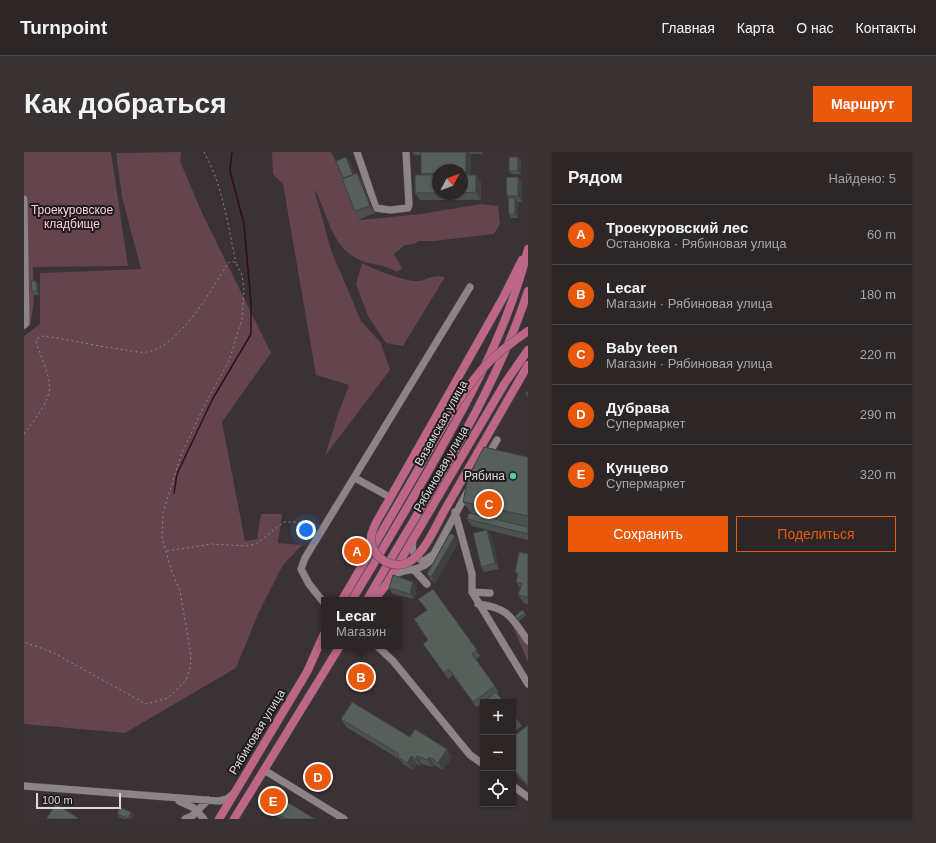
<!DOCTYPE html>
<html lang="ru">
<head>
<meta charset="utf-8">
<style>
	body { margin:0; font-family:Helvetica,sans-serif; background:#383233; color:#f1f3f6 }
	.controls { position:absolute; right:12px; bottom:12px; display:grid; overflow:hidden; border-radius:0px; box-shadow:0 1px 3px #0004 }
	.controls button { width:36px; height:36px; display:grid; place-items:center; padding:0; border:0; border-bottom:1px solid #484344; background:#2c2627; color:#f1f3f6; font:20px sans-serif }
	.compass { position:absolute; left:408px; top:12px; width:36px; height:36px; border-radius:50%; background:#2c2627; box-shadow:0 1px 3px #0004; rotate:49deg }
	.scale { position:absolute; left:12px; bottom:10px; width:85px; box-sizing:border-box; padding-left:4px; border:2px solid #ddd8d9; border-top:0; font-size:11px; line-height:14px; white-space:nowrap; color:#ddd8d9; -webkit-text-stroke:3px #1f1b1c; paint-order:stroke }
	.you { position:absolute; left:282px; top:378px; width:14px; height:14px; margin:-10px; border:3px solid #fff; border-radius:50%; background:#1a73e8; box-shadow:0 0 0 6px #1a73e833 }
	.badge { display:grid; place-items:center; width:26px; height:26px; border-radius:50%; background:#ea580c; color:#fff; font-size:13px; font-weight:700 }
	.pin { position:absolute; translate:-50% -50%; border:2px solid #fff; box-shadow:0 1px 4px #0006 }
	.popup { position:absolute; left:297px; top:445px; width:80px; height:52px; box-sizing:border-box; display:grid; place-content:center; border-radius:0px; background:#2c2627; filter:drop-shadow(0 1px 3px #0005); font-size:13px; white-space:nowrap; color:#a6a5a7 }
	.popup b { font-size:15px; color:#f1f3f6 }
	.popup::after { content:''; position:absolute; left:50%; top:100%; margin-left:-8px; border:8px solid transparent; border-top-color:#2c2627 }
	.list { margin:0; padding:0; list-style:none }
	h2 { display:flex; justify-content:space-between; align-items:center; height:52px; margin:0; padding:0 16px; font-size:17px }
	h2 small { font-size:13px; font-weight:400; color:#a6a5a7 }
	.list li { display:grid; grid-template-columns:26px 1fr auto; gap:12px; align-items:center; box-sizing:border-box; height:60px; padding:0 16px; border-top:1px solid #484344 }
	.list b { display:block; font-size:15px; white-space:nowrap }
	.list p { margin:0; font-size:13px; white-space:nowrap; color:#a6a5a7 }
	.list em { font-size:13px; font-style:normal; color:#a6a5a7 }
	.actions { display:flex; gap:8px; padding:12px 16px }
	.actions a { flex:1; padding:9px 0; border:1px solid #ea580c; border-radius:0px; text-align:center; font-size:14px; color:#ea580c }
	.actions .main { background:#ea580c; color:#fff }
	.icon { flex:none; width:22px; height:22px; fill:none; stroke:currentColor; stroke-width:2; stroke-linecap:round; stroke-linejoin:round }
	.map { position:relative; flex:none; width:504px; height:667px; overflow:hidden; border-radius:0px }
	header { display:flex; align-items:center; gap:24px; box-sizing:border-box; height:56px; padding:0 20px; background:#2c2627; border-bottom:1px solid #484344 }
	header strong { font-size:19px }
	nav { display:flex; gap:22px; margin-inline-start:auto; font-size:14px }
	.intro { display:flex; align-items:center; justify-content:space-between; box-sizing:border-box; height:96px; padding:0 24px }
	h1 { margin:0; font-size:28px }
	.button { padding:10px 18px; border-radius:0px; background:#ea580c; color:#fff; font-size:14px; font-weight:700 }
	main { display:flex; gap:24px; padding:0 24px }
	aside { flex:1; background:#2c2627; border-radius:0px; box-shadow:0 1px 3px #0004 }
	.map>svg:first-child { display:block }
</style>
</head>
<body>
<header>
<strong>Turnpoint</strong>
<nav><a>Главная</a><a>Карта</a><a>О нас</a><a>Контакты</a></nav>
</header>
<div class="intro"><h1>Как добраться</h1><a class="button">Маршрут</a></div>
<main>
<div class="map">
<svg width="504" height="667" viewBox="0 0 504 667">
	<rect width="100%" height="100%" fill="#3a3234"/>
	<!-- green -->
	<path fill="#64444d" d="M0 0H87L104 114 9 115 10 150 6 174 0 178Z
		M157 0 156 9 179 63 247 201 198 270 221 389 233 387 237 362H258L254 391 278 393 259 413 234 462 212 516 101 581 0 572V184L16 172V121L117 117 98 45 92 1Z
		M248 0H307L312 10 336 68 397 62 457 52 474 54 476 72 470 82 410 89H395L390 92 381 93 370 102 378 116 373 120C359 111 347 114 334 107 306 94 304 60 290 37L307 98 337 169 357 191 366 218 301 304 314 262 325 233 292 223 259 32 249 22Z
		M338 111C349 117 382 130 394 129 405 128 406 122 421 125L379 194 362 191 344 164 332 132Z
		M487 470 504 494V510Z"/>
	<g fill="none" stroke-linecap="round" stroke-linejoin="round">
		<!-- stream -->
		<path stroke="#320d1b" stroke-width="1.5" d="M150 341 153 322 188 248 227 182V151L220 72 206 19 208 0"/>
		<!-- minor casing -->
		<g stroke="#564f51" stroke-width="8">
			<path id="minor" d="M333 0 352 56 366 58 384 56 385 53 382 0
				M0 47 2 171 0 173
				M463 305 473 288
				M331 326 362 343
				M431 360 448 422V440L504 532
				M389 388C387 398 389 405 400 409L407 404
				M390 418 403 432
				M367 426C378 414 393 422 406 409L445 337
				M448 440 466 441
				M300 451 285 432 277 417 281 406 446 135
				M454 452C485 456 487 465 504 489
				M353 494 369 509 446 603 459 612
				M240 618 320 667
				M0 634 195 649 203 647 209 642
				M489 634 504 645
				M155 649 170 656 180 667
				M161 667 168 664 184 648"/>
		</g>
		<!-- major casing -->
		<g stroke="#564f51" stroke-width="9">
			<path id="major" d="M423 354 504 213
				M361 355 479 146 498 108
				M318 448 387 330
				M328 448C359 396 391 344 420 291 455 229 487 166 504 97
				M343 448C400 347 468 250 504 139
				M350 448 362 433 481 231 504 198
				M195 667 283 520 300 482
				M210 667 316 494"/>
		</g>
		<!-- path -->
		<path stroke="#8f898a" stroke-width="1" stroke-dasharray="2 3" stroke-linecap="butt" d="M180 0C199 34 204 74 212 111
			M0 282C32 239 31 239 12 191L14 186 18 184 26 185C52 189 77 195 102 198 108 199 117 201 123 200 156 194 188 137 204 111L208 109 212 111 218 123 220 138 218 167 205 209 180 254 157 303 139 361 138 386 148 420 156 439 167 503 166 516 162 528 144 546 122 552 28 500 0 490
			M143 399 188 392 221 394 232 392 260 370H274L293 373"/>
		<!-- minor -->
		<use href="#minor" stroke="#8e8487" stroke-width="7"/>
		<!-- major -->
		<use href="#major" stroke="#bd6687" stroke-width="8"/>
		<!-- major-bridge casing -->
		<g stroke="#564f51" stroke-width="9" stroke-linecap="butt">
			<path id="major-bridge" d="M387 330C408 294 428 254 455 221 469 204 487 191 504 179
				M361 355C356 364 348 375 347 385 346 406 371 421 388 408 403 397 414 369 423 354"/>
		</g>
		<!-- major-bridge -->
		<use href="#major-bridge" stroke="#bd6687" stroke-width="8"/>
	</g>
	<!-- wall -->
	<path fill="#4b524e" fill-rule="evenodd" d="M388 0H458V2H447V23H452L457 30V48H396L391 41 398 23 397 22V3H390ZM414 18H438V42H414Z
		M322 5 326 10 330 22 333 21 338 28 351 61 336 67 331 59 319 26Z
		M494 5 497 9V22H487L485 19Z
		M498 30V50H494V66H487L485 62 484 46 483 44Z
		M12 129 15 133V143H10L8 139Z
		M504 305V388L448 374 443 367 448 362 439 350Z
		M463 378 467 384 475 417 460 420 457 415Z
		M435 390 411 431 407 428 403 422Z
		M504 402V452L500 451 494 443 496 436 492 430 494 424 491 420Z
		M393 435 390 447 369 442 365 436Z
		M409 437 456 504 452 507 475 540 473 541 480 550H459V551L452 555 429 523 424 527 403 497Z
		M501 461 502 463 495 469 491 464Z
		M489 562 498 574 489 580Z
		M317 567 386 585 423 597 428 605 419 618 410 613 409 615 398 612 397 614 393 612 389 618 379 612 375 607 322 575Z
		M504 573V635L489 619V585Z
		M301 622 295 633 287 628 284 624Z
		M234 650 291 667H257L238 656Z
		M93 662 110 663 108 667H99L96 666Z"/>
	<!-- shaded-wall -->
	<path fill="#3d4240" d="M442 0H445L447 2V28L442 21Z
		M322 5 326 10 333 28 329 23Z
		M494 5 497 9V22L494 19Z
		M333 21 338 28 351 61 346 54Z
		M452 23 457 30V48L452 40Z
		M494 25 498 30V50L494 44Z
		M491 46 494 50V66L491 62Z
		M12 129 15 133V143L13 139Z
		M463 378 467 384 475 417 471 411Z
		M431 384 435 390 411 431 407 425Z
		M389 430 393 435 390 447 386 442Z
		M423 597 428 605 419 618 414 611Z
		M387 604 393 612 389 618 383 611Z
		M393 604 398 612 397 614 392 607Z
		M405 605 410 613 409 615 404 608Z
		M299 618 301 622 295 633 292 629Z
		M107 660 110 663 108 667H105L104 666Z"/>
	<!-- building -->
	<path fill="#575f5b" stroke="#3d4240" d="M397 0H442V21H438V18H414V21L397 22Z
		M322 5 329 23 319 26 312 9Z
		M485 5H494V19H485Z
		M333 21 346 54 331 59 318 27Z
		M391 23H414V41H391Z
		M438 23H452V40L438 41Z
		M482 25H494V44H483Z
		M484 46H491V62H485Z
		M7 129H12L13 139H8Z
		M504 239V245L501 241Z
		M460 295 504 305V364L439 350 444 325Z
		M445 361 504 375V382L443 367Z
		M463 378 471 411 457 415 449 381Z
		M426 381 431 384 407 425 403 422Z
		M495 400 504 402V445L494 443 498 432 492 430 494 421 491 420Z
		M369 423 389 430 386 442 365 436Z
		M409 437 453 498 448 502 471 534 449 550 425 517 420 521 399 492 404 488 390 467 403 458 394 447Z
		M498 458 501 461 493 467 491 464Z
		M472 540 480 550H459Z
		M328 550 386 585 391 577 423 597 414 611 405 605 404 608 393 604 392 607 387 604 383 611 374 605 375 602 317 567Z
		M489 562 492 566 489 569Z
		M504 573V633L489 617V585Z
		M290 614 299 618 292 629 284 624Z
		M242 637 291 667H262L234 650Z
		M32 652 54 666V667H22Z
		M96 655 107 660 104 666 93 662Z"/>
	<!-- markers -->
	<circle fill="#50d398" stroke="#1f1b1c" stroke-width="1.5" cx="489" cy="324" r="4"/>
	<g text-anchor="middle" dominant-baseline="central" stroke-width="4" stroke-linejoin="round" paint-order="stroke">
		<!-- park labels -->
		<g font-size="12" fill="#fdceda" stroke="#1f1b1c">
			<text x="48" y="58">Троекуровское<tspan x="48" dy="14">кладбище</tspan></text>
		</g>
		<!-- street labels -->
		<g font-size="12" fill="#ddd8d9" stroke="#1f1b1c">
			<text transform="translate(417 271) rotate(-61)">Вяземская улица</text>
			<text transform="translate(417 317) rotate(-60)">Рябиновая улица</text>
			<text transform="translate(233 580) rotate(-59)">Рябиновая улица</text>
		</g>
		<!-- poi labels -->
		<g font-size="12" fill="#ddd8d9" stroke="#1f1b1c" text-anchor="end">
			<text x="481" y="324">Рябина</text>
		</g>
	</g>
</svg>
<div class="controls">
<button>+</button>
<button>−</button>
<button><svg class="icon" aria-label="locate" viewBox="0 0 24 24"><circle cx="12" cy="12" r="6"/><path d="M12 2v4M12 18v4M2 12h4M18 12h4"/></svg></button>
</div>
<svg class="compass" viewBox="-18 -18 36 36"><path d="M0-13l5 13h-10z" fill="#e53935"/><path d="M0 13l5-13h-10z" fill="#a6a5a7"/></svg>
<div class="scale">100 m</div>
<div class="you"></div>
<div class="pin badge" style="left:333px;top:399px">A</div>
<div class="pin badge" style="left:337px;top:525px">B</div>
<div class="popup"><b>Lecar</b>Магазин</div>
<div class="pin badge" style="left:465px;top:352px">C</div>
<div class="pin badge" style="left:294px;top:625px">D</div>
<div class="pin badge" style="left:249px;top:649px">E</div>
</div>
<aside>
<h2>Рядом<small>Найдено: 5</small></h2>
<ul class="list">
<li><span class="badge">A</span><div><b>Троекуровский лес</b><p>Остановка · Рябиновая улица</p></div><em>60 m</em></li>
<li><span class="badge">B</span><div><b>Lecar</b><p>Магазин · Рябиновая улица</p></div><em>180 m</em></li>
<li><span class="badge">C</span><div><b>Baby teen</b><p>Магазин · Рябиновая улица</p></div><em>220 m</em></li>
<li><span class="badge">D</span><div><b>Дубрава</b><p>Супермаркет</p></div><em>290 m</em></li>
<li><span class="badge">E</span><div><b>Кунцево</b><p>Супермаркет</p></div><em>320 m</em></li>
</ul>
<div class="actions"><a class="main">Сохранить</a><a>Поделиться</a></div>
</aside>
</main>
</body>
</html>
